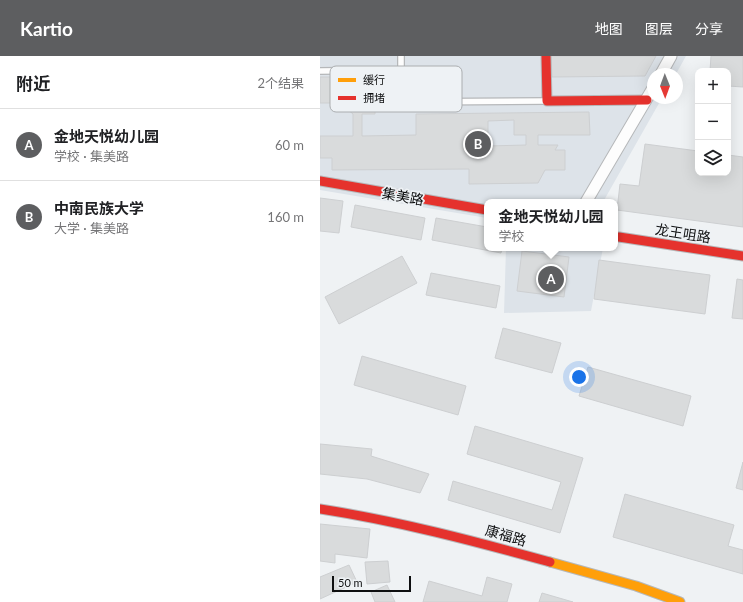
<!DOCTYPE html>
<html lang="zh">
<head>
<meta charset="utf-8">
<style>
	body { margin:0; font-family:Lato,"Noto Sans SC",sans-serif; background:#f6f6f6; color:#202124 }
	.controls { position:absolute; right:12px; top:12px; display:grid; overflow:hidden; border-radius:8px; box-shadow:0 4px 16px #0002 }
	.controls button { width:36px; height:36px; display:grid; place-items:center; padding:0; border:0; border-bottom:1px solid #e0e0e0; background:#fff; color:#202124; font:20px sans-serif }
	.compass { position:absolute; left:327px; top:12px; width:36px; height:36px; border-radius:50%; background:#fff; box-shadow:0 4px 16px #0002; rotate:179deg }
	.scale { position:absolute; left:12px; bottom:10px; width:79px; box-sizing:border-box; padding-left:4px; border:2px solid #0e0f10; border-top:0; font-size:11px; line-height:14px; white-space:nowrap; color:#0e0f10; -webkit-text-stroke:3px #eef2f5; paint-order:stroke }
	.you { position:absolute; left:259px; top:321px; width:14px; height:14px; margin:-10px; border:3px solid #fff; border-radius:50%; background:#1a73e8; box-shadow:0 0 0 6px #1a73e833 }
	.badge { display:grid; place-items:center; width:26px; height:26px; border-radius:50%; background:#5d5e60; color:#fff; font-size:13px; font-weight:700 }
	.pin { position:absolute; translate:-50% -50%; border:2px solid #fff; box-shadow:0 1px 4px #0006 }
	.popup { position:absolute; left:164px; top:143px; width:134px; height:52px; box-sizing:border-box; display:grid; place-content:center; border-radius:8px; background:#fff; filter:drop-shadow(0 1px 3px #0005); font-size:13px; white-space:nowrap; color:#757577 }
	.popup b { font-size:15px; color:#202124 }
	.popup::after { content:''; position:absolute; left:50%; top:100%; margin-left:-8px; border:8px solid transparent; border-top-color:#fff }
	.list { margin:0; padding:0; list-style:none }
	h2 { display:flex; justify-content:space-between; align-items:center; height:52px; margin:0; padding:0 16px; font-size:17px }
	h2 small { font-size:13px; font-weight:400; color:#757577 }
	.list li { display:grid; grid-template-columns:26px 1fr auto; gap:12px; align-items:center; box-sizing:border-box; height:72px; padding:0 16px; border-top:1px solid #e0e0e0 }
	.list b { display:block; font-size:15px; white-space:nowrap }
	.list p { margin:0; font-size:13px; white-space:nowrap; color:#757577 }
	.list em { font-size:13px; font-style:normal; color:#757577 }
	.icon { flex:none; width:22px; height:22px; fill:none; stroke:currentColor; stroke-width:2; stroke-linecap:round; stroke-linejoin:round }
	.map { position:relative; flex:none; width:423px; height:546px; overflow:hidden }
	header { display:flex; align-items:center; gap:24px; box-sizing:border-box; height:56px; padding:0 20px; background:#5d5e60; color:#fff }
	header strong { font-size:19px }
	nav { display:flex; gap:22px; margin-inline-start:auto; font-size:14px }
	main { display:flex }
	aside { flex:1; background:#fff }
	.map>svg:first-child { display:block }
</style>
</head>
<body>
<header>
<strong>Kartio</strong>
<nav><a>地图</a><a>图层</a><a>分享</a></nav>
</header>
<main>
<aside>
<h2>附近<small>2个结果</small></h2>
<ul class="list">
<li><span class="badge">A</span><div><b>金地天悦幼儿园</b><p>学校 · 集美路</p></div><em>60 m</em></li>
<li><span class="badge">B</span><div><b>中南民族大学</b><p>大学 · 集美路</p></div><em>160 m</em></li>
</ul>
</aside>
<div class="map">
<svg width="423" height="546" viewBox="0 0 423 546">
	<rect width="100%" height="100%" fill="#eff2f4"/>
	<!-- built -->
	<path fill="#dde3e9" d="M0 0H366L356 18H333V42H342L283 146H167V162L0 134Z
		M186 192H283L271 255 184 257Z"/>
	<!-- building -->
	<path fill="#d9dbdc" stroke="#cdcfd1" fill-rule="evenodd" d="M231 0H336L325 20 232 21Z
		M391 0H423V31L408 30V15H390Z
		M0 21H46V22H53L60 28 62 38 61 42 55 47V58H42V80L96 79V58L269 56 270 79H218V89H238L235 94H245V114H225L218 127 149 128V113L12 114V102H0V80H33V58L20 47H0ZM194 64V79H206V89L168 90V65Z
		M325 88 378 95V117H408V99L423 101V171L297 154 300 128 319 130Z
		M0 142 23 145 19 177 0 175Z
		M35 149 105 162 101 184 31 171Z
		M116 162 167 171V192H182L181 197 112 184Z
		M202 195 249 201 244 241 197 235Z
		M82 200 97 227 19 268 5 241Z
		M279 204 390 219 385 258 274 243Z
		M111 217 180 230 176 252 106 239Z
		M417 223 423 224V263L412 262Z
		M183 272 241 287 232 317 175 302Z
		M42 300 146 330 138 359 34 329Z
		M268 311 371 340 363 370 259 340Z
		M155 370 263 402 240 477 128 444 133 425 232 454 241 426 147 398Z
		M0 388 52 393 51 400 109 418 100 437 47 423 0 418Z
		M423 406V434L416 432Z
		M305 438 414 469 408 490 423 494V518L293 481Z
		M0 468 50 473 47 502 15 498V507L0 505Z
		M68 505 70 526 47 528 45 506Z
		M29 509 37 526 0 543V521Z
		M167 521 192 528 187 546H103L109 525 162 540Z
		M67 529 75 546H55L51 536Z
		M222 537 253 546H219Z"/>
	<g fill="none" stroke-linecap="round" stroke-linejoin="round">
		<!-- lane casing -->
		<g stroke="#b6b8ba" stroke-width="8">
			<path id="lane" d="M81 0V46L226 45
				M0 15 81 14"/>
		</g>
		<!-- street casing -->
		<g stroke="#b6b8ba" stroke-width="13">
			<path id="street" d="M341 18 351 0
				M266 146 333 32"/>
		</g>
		<!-- slow casing -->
		<g stroke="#b6b8ba" stroke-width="11">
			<path id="slow" d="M230 506 316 530 360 546"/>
		</g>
		<!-- jam casing -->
		<g stroke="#b6b8ba" stroke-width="11">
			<path id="jam" d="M226 0 227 45 327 44
				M0 125 167 154
				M299 181 423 200
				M0 453C78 465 154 485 230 506"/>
		</g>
		<!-- lane -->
		<use href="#lane" stroke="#fdfdfd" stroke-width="5.5"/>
		<!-- street -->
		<use href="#street" stroke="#fdfdfd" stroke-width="11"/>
		<!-- slow -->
		<use href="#slow" stroke="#ff9f0a" stroke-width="9"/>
		<!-- jam -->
		<use href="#jam" stroke="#e5322d" stroke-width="9"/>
	</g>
	<g text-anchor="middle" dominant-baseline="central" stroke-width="3.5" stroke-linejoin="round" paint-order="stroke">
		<!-- street labels -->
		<g font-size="14" fill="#0e0f10" stroke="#eef2f5">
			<text transform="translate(83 140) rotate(10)">集美路</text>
			<text transform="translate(363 177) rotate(9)">龙王咀路</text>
			<text transform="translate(186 479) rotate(16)">康福路</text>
		</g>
	</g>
	<!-- legend -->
	<rect x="10" y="10" width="132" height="46" rx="6" fill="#eef2f5" stroke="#abaeb0" stroke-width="1"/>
	<rect x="18" y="22" width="18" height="4" fill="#ff9f0a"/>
	<rect x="18" y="40" width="18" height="4" fill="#e5322d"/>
	<g font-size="11" fill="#0e0f10">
		<text x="43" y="28">缓行</text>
		<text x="43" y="46">拥堵</text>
	</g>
</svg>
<div class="controls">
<button>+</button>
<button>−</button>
<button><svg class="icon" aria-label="layers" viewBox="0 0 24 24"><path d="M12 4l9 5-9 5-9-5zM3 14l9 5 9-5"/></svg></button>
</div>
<svg class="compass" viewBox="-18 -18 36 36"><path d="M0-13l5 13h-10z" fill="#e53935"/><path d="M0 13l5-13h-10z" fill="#757577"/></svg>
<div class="scale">50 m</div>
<div class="you"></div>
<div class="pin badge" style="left:231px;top:223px">A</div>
<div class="popup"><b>金地天悦幼儿园</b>学校</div>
<div class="pin badge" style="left:158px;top:88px">B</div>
</div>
</main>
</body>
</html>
